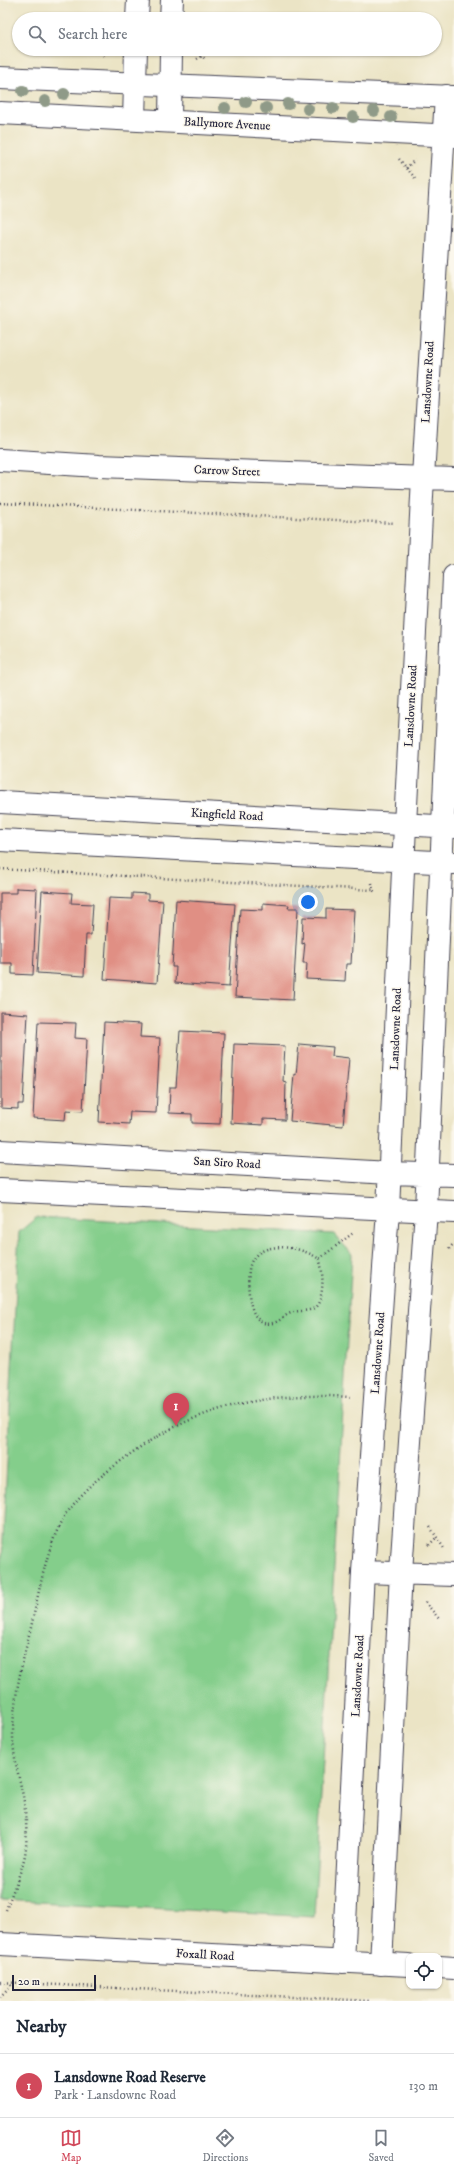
<!DOCTYPE html>
<html lang="en">
<head>
<meta charset="utf-8">
<style>
	body { margin:0; font-family:"IM FELL DW Pica",serif; background:#f2f2f3; color:#1f2937 }
	.controls { position:absolute; right:12px; bottom:12px; display:grid; overflow:hidden; border-radius:8px; box-shadow:0 1px 3px #0004 }
	.controls button { width:36px; height:36px; display:grid; place-items:center; padding:0; border:0; border-bottom:1px solid #e0e1e3; background:#fff; color:#1f2937; font:20px sans-serif }
	.scale { position:absolute; left:12px; bottom:10px; width:84px; box-sizing:border-box; padding-left:4px; border:2px solid #22223b; border-top:0; font-size:11px; line-height:14px; white-space:nowrap; color:#22223b; -webkit-text-stroke:3px #fbf7ec; paint-order:stroke }
	.you { position:absolute; left:308px; top:902px; width:14px; height:14px; margin:-10px; border:3px solid #fff; border-radius:50%; background:#1a73e8; box-shadow:0 0 0 6px #1a73e833 }
	.badge { display:grid; place-items:center; width:26px; height:26px; border-radius:50%; background:#d1495b; color:#fff; font-size:13px; font-weight:700 }
	.pin { position:absolute; translate:-50% -33px; filter:drop-shadow(0 1px 2px #0008) }
	.pin::after { content:''; position:absolute; top:21px; width:14px; height:12px; background:inherit; clip-path:polygon(0 0,100% 0,50% 100%) }
	.list { margin:0; padding:0; list-style:none }
	h2 { display:flex; justify-content:space-between; align-items:center; height:52px; margin:0; padding:0 16px; font-size:17px }
	h2 small { font-size:13px; font-weight:400; color:#747a83 }
	.list li { display:grid; grid-template-columns:26px 1fr auto; gap:12px; align-items:center; box-sizing:border-box; height:64px; padding:0 16px; border-top:1px solid #e0e1e3 }
	.list b { display:block; font-size:15px; white-space:nowrap }
	.list p { margin:0; font-size:13px; white-space:nowrap; color:#747a83 }
	.list em { font-size:13px; font-style:normal; color:#747a83 }
	.icon { flex:none; width:22px; height:22px; fill:none; stroke:currentColor; stroke-width:2; stroke-linecap:round; stroke-linejoin:round }
	.map { position:relative; flex:none; width:454px; height:2001px; overflow:hidden }
	.search { position:absolute; background:#fff; box-shadow:0 1px 3px #0004; left:12px; right:12px; top:12px; height:44px; display:flex; align-items:center; gap:10px; box-sizing:border-box; padding:0 14px; border-radius:22px; color:#747a83; font-size:15px }
	.sheet { height:116px; background:#fff }
	nav { display:flex; justify-content:space-around; align-items:center; box-sizing:border-box; height:56px; border-top:1px solid #e0e1e3; background:#fff; font-size:11px; color:#747a83 }
	nav a { display:grid; justify-items:center; gap:2px }
	nav .on { color:#d1495b }
	.map>svg:first-child { display:block }
</style>
</head>
<body>
<div class="map">
<svg width="454" height="2001" viewBox="0 0 454 2001">
	<rect width="100%" height="100%" fill="#fbf7ec"/>
	<filter id="ink" filterUnits="userSpaceOnUse"><feTurbulence type="fractalNoise" baseFrequency=".025" numOctaves="2"/><feDisplacementMap in="SourceGraphic" scale="8" xChannelSelector="R" yChannelSelector="G"/><feConvolveMatrix kernelMatrix="1 2 1 2 8 2 1 2 1" color-interpolation-filters="sRGB"/></filter>
	<filter id="wash" filterUnits="userSpaceOnUse"><feTurbulence type="fractalNoise" baseFrequency=".012" numOctaves="4" result="noise"/><feDisplacementMap in="SourceGraphic" scale="16" xChannelSelector="R" yChannelSelector="G"/><feGaussianBlur stdDeviation="0.9" result="paint"/><feColorMatrix in="noise" values="0 0 0 0 0 0 0 0 0 0 0 0 0 0 0 0 0 1.4 0 .05"/><feComposite in="paint" operator="in"/></filter>
	<g filter="url(#wash)">
		<rect width="100%" height="100%" fill="#ebe4c5"/>
		<!-- green -->
		<path fill="#84ce8b" stroke="#537863" d="M37 1217 334 1234 352 1254 314 1917 0 1900V1597L19 1232Z"/>
		<g id="blocks">
			<!-- building -->
			<path fill="#e08f84" d="M16 888 37 889 33 975 12 974V963H0V893H16Z
				M42 891 72 893 71 903 93 904 91 935H86L84 976 37 973Z
				M132 893 148 894V900L163 901 157 983 104 979 109 898 132 899Z
				M176 900 235 904 229 987 175 983 176 967H172Z
				M263 903 289 905 288 908H298L293 1000 235 997 240 909 263 910Z
				M326 909 354 910 351 964H346L345 981 306 979 307 963H303L305 943 302 944 303 917 326 918Z
				M1 1012 28 1014 23 1104H18V1109L1 1108Z
				M38 1022 76 1023 75 1038 87 1039 83 1111 66 1110 65 1120 33 1118Z
				M104 1022 141 1024 140 1037 160 1038 156 1113 130 1112 129 1124 99 1122Z
				M180 1031 224 1033 220 1124 192 1123V1114L169 1113 170 1087H176Z
				M234 1044 285 1046 283 1081 286 1082 285 1120 263 1119V1125L231 1123Z
				M299 1044 333 1047 332 1056 349 1058 343 1126 290 1121 294 1074 296 1075Z"/>
		</g>
	</g>
	<g filter="url(#ink)">
		<use href="#blocks" fill-opacity="0" stroke="#403f50" stroke-width="1"/>
		<g fill="none" stroke-linecap="round" stroke-linejoin="round">
			<!-- street casing -->
			<g stroke="#403f50" stroke-width="24">
				<path id="street" d="M137 19 138 0
					M171 19 172 0
					M0 78 454 97
					M0 113 454 136
					M134 119 136 49
					M170 121 171 49
					M0 460 99 466 454 479
					M0 802 454 827
					M0 840 454 863
					M0 1151 390 1173 454 1175
					M0 1190 454 1212
					M363 1572 454 1575
					M343 1962 363 1572 388 1210 405 825 423 477 446 96
					M381 1964 401 1572 426 1210 454 576"/>
			</g>
			<!-- secondary casing -->
			<g stroke="#403f50" stroke-width="24">
				<path id="secondary" d="M0 1944 409 1965
					M439 1967 454 1968"/>
			</g>
			<!-- path -->
			<path stroke="#403f50" stroke-width="2.5" stroke-dasharray="1 3" stroke-linecap="butt" d="M104 56 100 52 104 49
				M197 59 202 56 206 60
				M399 159 415 178
				M406 168 415 160
				M0 503 395 523
				M0 869 373 890
				M372 883 373 890 376 893
				M449 1249 454 1243
				M319 1259C324 1270 325 1305 312 1309 305 1312 297 1310 291 1313 285 1315 281 1320 276 1322 248 1333 247 1286 249 1270 253 1238 300 1245 319 1259L353 1233
				M430 1527 445 1550
				M429 1545 437 1537
				M425 1602 440 1620
				M6 1910C12 1892 21 1874 25 1855 28 1837 26 1814 23 1796 19 1776 13 1757 13 1735 13 1697 23 1660 32 1623 40 1587 48 1539 69 1509 82 1491 100 1477 117 1464 188 1408 261 1391 350 1397
				M0 1982 371 2001
				M0 1997 13 1983"/>
			<!-- street -->
			<use href="#street" stroke="#fff" stroke-width="22"/>
			<!-- secondary -->
			<use href="#secondary" stroke="#fff" stroke-width="22"/>
		</g>
		<!-- trees -->
		<g fill="#8f9a88">
			<circle cx="23" cy="91" r="6"/>
			<circle cx="64" cy="94" r="6"/>
			<circle cx="45" cy="101" r="6"/>
			<circle cx="246" cy="102" r="6"/>
			<circle cx="288" cy="104" r="6"/>
			<circle cx="225" cy="108" r="6"/>
			<circle cx="266" cy="108" r="6"/>
			<circle cx="333" cy="108" r="6"/>
			<circle cx="308" cy="109" r="6"/>
			<circle cx="374" cy="111" r="6"/>
			<circle cx="353" cy="117" r="6"/>
			<circle cx="391" cy="117" r="6"/>
		</g>
	</g>
	<g text-anchor="middle" dominant-baseline="central" stroke-width="3" stroke-linejoin="round" paint-order="stroke">
		<!-- street labels -->
		<g font-size="12" fill="#22223b" stroke="#fbf7ec">
			<text transform="translate(227 124) rotate(3)">Ballymore Avenue</text>
			<text transform="translate(428 382) rotate(-87)">Lansdowne Road</text>
			<text transform="translate(227 471) rotate(2)">Carrow Street</text>
			<text transform="translate(411 706) rotate(-87)">Lansdowne Road</text>
			<text transform="translate(227 815) rotate(3)">Kingfield Road</text>
			<text transform="translate(396 1029) rotate(-88)">Lansdowne Road</text>
			<text transform="translate(227 1163) rotate(3)">San Siro Road</text>
			<text transform="translate(378 1353) rotate(-86)">Lansdowne Road</text>
			<text transform="translate(358 1676) rotate(-87)">Lansdowne Road</text>
			<text transform="translate(205 1955) rotate(3)">Foxall Road</text>
		</g>
	</g>
</svg>
<div class="controls">
<button><svg class="icon" aria-label="locate" viewBox="0 0 24 24"><circle cx="12" cy="12" r="6"/><path d="M12 2v4M12 18v4M2 12h4M18 12h4"/></svg></button>
</div>
<div class="scale">20 m</div>
<div class="you"></div>
<div class="pin badge" style="left:176px;top:1426px">1</div>
<div class="search"><svg class="icon" aria-label="search" viewBox="0 0 24 24"><circle cx="10" cy="10" r="6"/><path d="M15 15l6 6"/></svg>Search here</div>
</div>
<section class="sheet">
<h2>Nearby<small></small></h2>
<ul class="list">
<li><span class="badge">1</span><div><b>Lansdowne Road Reserve</b><p>Park · Lansdowne Road</p></div><em>130 m</em></li>
</ul>
</section>
<nav>
<a class="on"><svg class="icon" aria-label="map" viewBox="0 0 24 24"><path d="M3 6l6-2 6 2 6-2v14l-6 2-6-2-6 2zM9 4v14M15 6v14"/></svg>Map</a>
<a><svg class="icon" aria-label="directions" viewBox="0 0 24 24"><path d="M12 3l9 9-9 9-9-9zM9 14v-3h6M13 9l2 2-2 2"/></svg>Directions</a>
<a><svg class="icon" aria-label="saved" viewBox="0 0 24 24"><path d="M7 4h10v16l-5-4-5 4z"/></svg>Saved</a>
</nav>
</body>
</html>
